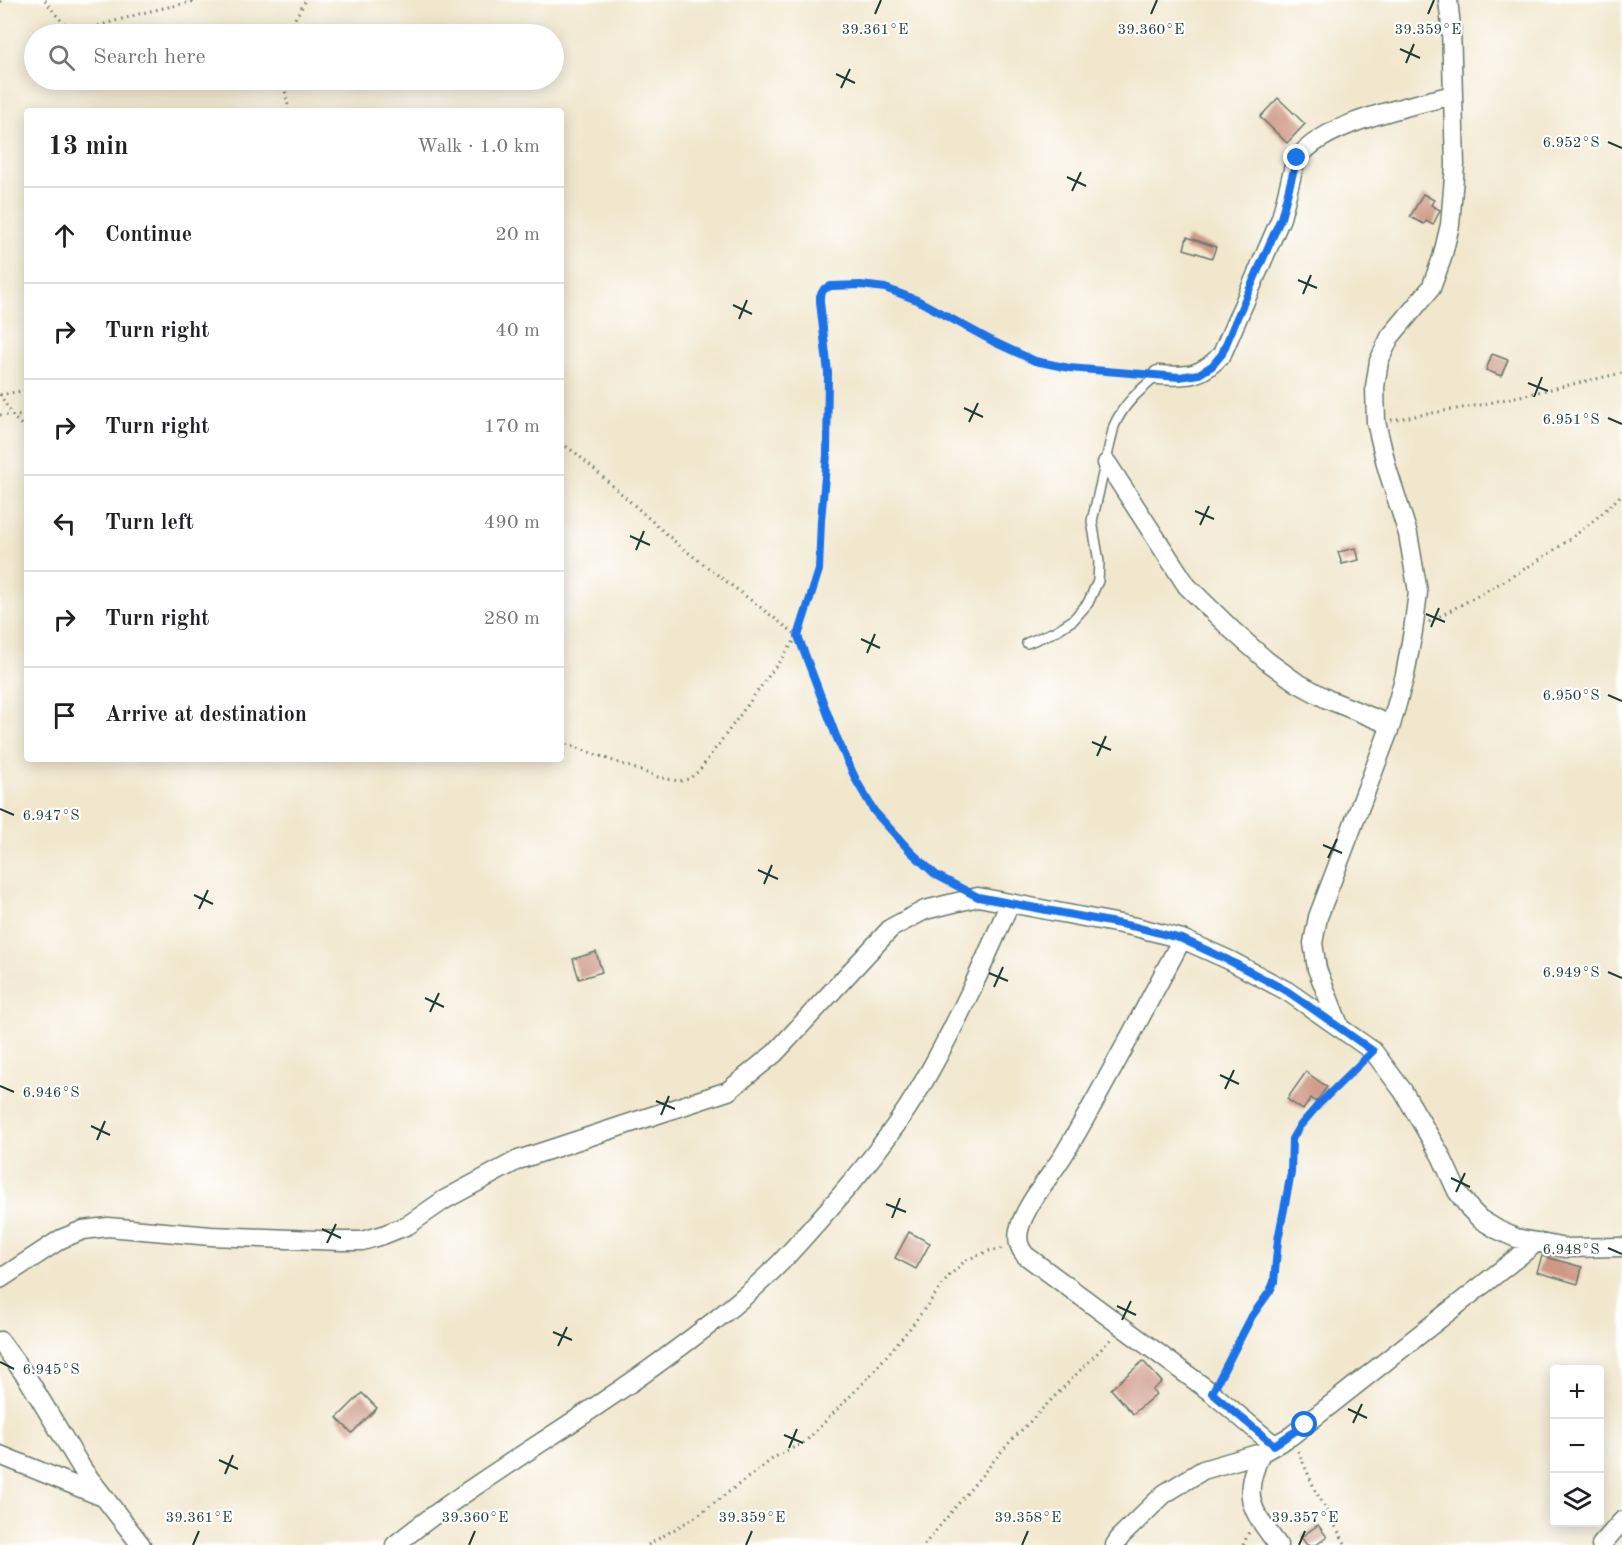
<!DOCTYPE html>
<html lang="en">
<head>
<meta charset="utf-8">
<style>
	body { margin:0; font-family:"Old Standard TT",serif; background:#f6f6f6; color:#202124 }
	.controls { position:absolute; right:18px; bottom:18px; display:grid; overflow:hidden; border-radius:6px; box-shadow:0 3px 15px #0003 }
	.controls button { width:54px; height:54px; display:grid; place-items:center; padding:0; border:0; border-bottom:2px solid #e0e0e0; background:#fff; color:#202124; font:30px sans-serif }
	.stop { position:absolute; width:18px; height:18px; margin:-14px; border:4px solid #1a73e8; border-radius:50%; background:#fff }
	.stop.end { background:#1a73e8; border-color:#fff; box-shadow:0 2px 6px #0008 }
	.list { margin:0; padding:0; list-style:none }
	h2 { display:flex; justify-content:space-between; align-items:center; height:78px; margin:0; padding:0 24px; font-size:26px }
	h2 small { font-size:20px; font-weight:400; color:#757577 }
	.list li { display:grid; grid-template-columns:39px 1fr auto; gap:18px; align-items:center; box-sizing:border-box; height:96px; padding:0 24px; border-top:2px solid #e0e0e0 }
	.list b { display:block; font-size:22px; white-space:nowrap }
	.list em { font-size:20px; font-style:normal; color:#757577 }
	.icon { flex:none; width:33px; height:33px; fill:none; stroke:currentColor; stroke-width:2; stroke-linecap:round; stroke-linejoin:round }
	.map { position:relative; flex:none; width:1622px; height:1545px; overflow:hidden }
	.search { position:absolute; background:#fff; box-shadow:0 3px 15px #0003; left:24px; top:24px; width:540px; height:66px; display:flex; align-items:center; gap:15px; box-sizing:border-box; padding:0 21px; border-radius:33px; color:#757577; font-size:22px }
	.panel { position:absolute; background:#fff; box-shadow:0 3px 15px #0003; left:24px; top:108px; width:540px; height:654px; border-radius:6px }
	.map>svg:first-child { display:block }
</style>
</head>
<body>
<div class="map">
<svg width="1622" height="1545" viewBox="0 0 1622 1545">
	<rect width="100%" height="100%" fill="#fff"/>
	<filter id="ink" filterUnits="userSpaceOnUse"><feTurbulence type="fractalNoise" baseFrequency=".0167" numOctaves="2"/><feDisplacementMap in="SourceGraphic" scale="12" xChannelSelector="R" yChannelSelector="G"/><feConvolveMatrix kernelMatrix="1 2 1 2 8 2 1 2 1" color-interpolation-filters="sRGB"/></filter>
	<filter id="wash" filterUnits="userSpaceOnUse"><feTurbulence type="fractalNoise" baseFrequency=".008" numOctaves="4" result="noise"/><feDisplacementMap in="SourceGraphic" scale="24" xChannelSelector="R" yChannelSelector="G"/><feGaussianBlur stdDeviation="1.35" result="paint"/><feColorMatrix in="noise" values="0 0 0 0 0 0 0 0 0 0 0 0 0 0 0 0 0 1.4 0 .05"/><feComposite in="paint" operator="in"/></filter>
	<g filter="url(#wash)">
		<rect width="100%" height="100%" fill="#f1e7cd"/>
		<g id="blocks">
			<!-- building -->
			<path fill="#ce9886" d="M1278 98 1305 124 1287 143 1260 117Z
				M1423 194 1434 200 1431 205 1440 210 1433 225 1426 221 1424 224 1410 217Z
				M1187 237 1216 247 1212 258 1184 249Z
				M1492 354 1508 360 1501 376 1486 370Z
				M1356 548 1359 560 1342 564 1338 552Z
				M596 952 602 972 579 979 573 959Z
				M1306 1072 1327 1087 1316 1102 1311 1098 1303 1110 1287 1099Z
				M909 1232 930 1243 916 1269 895 1258Z
				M1542 1256 1582 1267 1578 1284 1537 1272Z
				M1143 1361 1162 1382 1152 1390 1156 1394 1133 1414 1111 1389Z
				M362 1393 377 1408 352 1433 337 1418Z
				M1318 1525 1327 1537 1316 1545H1307L1301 1537Z"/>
		</g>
	</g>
	<g filter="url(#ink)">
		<use href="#blocks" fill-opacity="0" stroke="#68786a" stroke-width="1.5"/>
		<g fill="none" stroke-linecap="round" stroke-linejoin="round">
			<!-- service casing -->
			<g stroke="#68786a" stroke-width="12">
				<path id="service" d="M1027 643 1054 632 1073 620 1088 603 1098 581 1099 562 1092 521 1114 426C1124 403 1139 391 1158 375"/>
			</g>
			<!-- minor casing -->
			<g stroke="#68786a" stroke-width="21">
				<path id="minor" d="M1158 375C1187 377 1202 377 1222 354L1281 218 1294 166C1311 124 1412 106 1453 95
					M1107 463 1187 586 1232 630 1267 661 1296 682 1327 699 1391 725
					M1182 939C1144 1010 1107 1082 1066 1151 1052 1175 1025 1204 1019 1230 1017 1241 1019 1247 1025 1255L1212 1393 1274 1445
					M1339 1025 1317 969 1313 943 1318 917 1391 725 1405 675 1413 631 1418 592 1408 534 1387 468 1376 422 1375 387 1379 361 1390 337 1431 288 1442 258 1450 225 1455 165 1451 26 1448 0
					M0 1279 61 1239 83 1230 108 1227 211 1236 342 1241H362L383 1235 408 1225 444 1200 518 1160 728 1091 775 1053 891 928 925 910 978 897 1136 927 1182 939 1229 960 1287 991 1373 1051 1403 1091 1441 1156 1457 1191 1470 1209 1480 1219 1498 1230 1516 1238 1565 1248 1622 1247
					M0 1341 28 1379 83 1470 141 1545
					M1261 1453C1241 1497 1251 1509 1278 1545
					M0 1455 103 1497
					M395 1545C478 1478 571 1427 657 1364 698 1334 745 1299 780 1263 799 1243 817 1222 835 1202 868 1164 899 1125 924 1081 957 1024 983 965 1009 905
					M1115 1545 1121 1536 1164 1494 1203 1470 1261 1453 1291 1436 1537 1242
					M1601 1545 1622 1521"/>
			</g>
			<!-- path -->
			<path stroke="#68786a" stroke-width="3" stroke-dasharray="1.5 4.5" stroke-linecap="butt" d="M45 0C57 16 63 28 84 30L146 12 199 0
				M0 2 2 0
				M286 34 306 0
				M283 80 289 111
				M0 394 13 417 27 430
				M0 395 27 390
				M0 415 27 416
				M1391 420 1480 405 1622 373
				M561 443 577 454 681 547 798 636 836 736 856 780 874 811 911 852 936 875 955 885
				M1429 622C1497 585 1568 550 1622 494
				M561 742 658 777 679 781 689 779 699 771 798 636 819 570 821 520 827 455 828 373 820 302C821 288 829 287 842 286 856 285 869 285 883 288 922 295 970 331 1007 348 1016 352 1026 358 1036 361 1070 372 1107 370 1141 373
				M1220 1379 1252 1316 1270 1291 1274 1282 1278 1240 1291 1173 1292 1139 1299 1127 1319 1104 1361 1062
				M1298 1451 1316 1492 1346 1545
				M648 1545 697 1516 775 1457 805 1442 867 1379 910 1328 950 1275 966 1260 989 1251 1005 1248
				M924 1545 1007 1445 1112 1338
				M1243 1545 1249 1532"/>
			<!-- service -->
			<use href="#service" stroke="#fff" stroke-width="9"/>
			<!-- minor -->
			<use href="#minor" stroke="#fff" stroke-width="18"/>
		</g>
	</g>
	<g fill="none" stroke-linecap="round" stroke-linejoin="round" filter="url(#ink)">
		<!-- route -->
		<path stroke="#1a73e8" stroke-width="8" d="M1297 158 1281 218 1236 320 1222 354 1212 366 1199 374 1179 377 1069 368 1035 361 994 342 917 300 885 288 861 285 831 286 824 289 820 296V302L828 373 827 455 821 520 819 570 798 636 836 736 856 780 874 811 911 852 936 875 978 897 1136 927 1182 939 1228 960 1287 991 1373 1051 1319 1104 1299 1127 1292 1139 1291 1173 1278 1240 1274 1282 1270 1291 1252 1316 1212 1393 1274 1445 1305 1425"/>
	</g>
	<!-- ticks -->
	<path fill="none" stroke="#1f3d34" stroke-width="2" d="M875 14 881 0M1151 14 1157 0M1428 14 1434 0M1400 49 1420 58M1406 63 1414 44M836 74 855 83M841 88 850 69M1608 142 1622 148M1067 177 1086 186M1072 191 1081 172M1298 280 1317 288M1303 294 1311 275M733 305 752 314M739 319 747 300M1528 383 1548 391M1534 397 1542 377M964 408 983 417M1608 418 1622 424M969 422 978 403M1195 511 1214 519M1200 525 1209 506M630 536 650 545M636 550 644 531M1426 614 1445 622M1431 627 1439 608M861 639 880 648M867 653 875 634M1608 695 1622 701M1092 742 1111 750M1097 756 1106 736M0 809 14 815M1323 845 1342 853M1328 858 1337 839M758 870 778 879M764 884 772 865M194 895 213 904M199 909 208 890M1608 972 1622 978M989 973 1008 981M994 987 1003 967M425 998 444 1007M430 1012 439 993M1220 1075 1239 1084M0 1086 14 1092M1225 1089 1234 1070M656 1101 675 1109M661 1115 669 1096M91 1126 110 1135M97 1140 105 1121M1451 1178 1470 1187M1456 1192 1465 1173M886 1204 906 1212M892 1218 900 1198M322 1229 341 1238M327 1243 336 1224M1608 1248 1622 1254M1117 1306 1136 1315M1122 1320 1131 1301M553 1332 572 1340M558 1346 567 1327M0 1362 14 1369M1348 1409 1367 1418M1353 1423 1362 1404M784 1435 803 1443M789 1448 797 1429M219 1460 238 1469M225 1474 233 1455M193 1545 199 1531M469 1545 475 1531M746 1545 752 1531M1022 1545 1028 1531M1299 1545 1305 1531"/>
	<g font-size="15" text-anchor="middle" fill="#1f3d34" stroke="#fff" stroke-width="4.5" stroke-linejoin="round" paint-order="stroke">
		<text x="875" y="34">39.361°E</text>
		<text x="1151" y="34">39.360°E</text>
		<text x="1428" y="34">39.359°E</text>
		<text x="1571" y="147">6.952°S</text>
		<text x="1571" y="424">6.951°S</text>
		<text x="1571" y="700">6.950°S</text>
		<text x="51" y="820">6.947°S</text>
		<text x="1571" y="977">6.949°S</text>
		<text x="51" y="1097">6.946°S</text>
		<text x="1571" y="1254">6.948°S</text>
		<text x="51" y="1374">6.945°S</text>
		<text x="199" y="1522">39.361°E</text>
		<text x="475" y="1522">39.360°E</text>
		<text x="752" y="1522">39.359°E</text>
		<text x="1028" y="1522">39.358°E</text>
		<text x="1305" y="1522">39.357°E</text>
	</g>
</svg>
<div class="controls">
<button>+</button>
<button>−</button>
<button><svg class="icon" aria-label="layers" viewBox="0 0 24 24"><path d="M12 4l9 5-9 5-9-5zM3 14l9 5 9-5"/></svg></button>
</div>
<div class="stop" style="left:1305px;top:1425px"></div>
<div class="stop end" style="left:1297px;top:158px"></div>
<div class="search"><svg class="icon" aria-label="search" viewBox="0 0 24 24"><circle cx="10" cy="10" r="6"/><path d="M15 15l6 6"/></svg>Search here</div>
<section class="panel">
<h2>13 min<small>Walk · 1.0 km</small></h2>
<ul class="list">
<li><svg class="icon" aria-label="ahead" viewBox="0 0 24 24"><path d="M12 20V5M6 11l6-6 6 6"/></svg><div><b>Continue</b></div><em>20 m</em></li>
<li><svg class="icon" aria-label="right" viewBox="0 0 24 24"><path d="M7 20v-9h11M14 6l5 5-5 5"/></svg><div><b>Turn right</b></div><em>40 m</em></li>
<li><svg class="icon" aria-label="right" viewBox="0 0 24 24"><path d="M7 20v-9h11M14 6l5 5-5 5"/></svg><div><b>Turn right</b></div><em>170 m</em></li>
<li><svg class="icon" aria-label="left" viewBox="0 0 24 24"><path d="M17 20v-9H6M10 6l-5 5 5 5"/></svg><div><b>Turn left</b></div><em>490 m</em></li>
<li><svg class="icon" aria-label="right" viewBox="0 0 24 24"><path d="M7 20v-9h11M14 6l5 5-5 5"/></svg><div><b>Turn right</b></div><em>280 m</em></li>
<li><svg class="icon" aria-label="arrive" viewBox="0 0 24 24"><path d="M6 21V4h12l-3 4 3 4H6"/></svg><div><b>Arrive at destination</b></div></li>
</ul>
</section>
</div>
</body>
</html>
